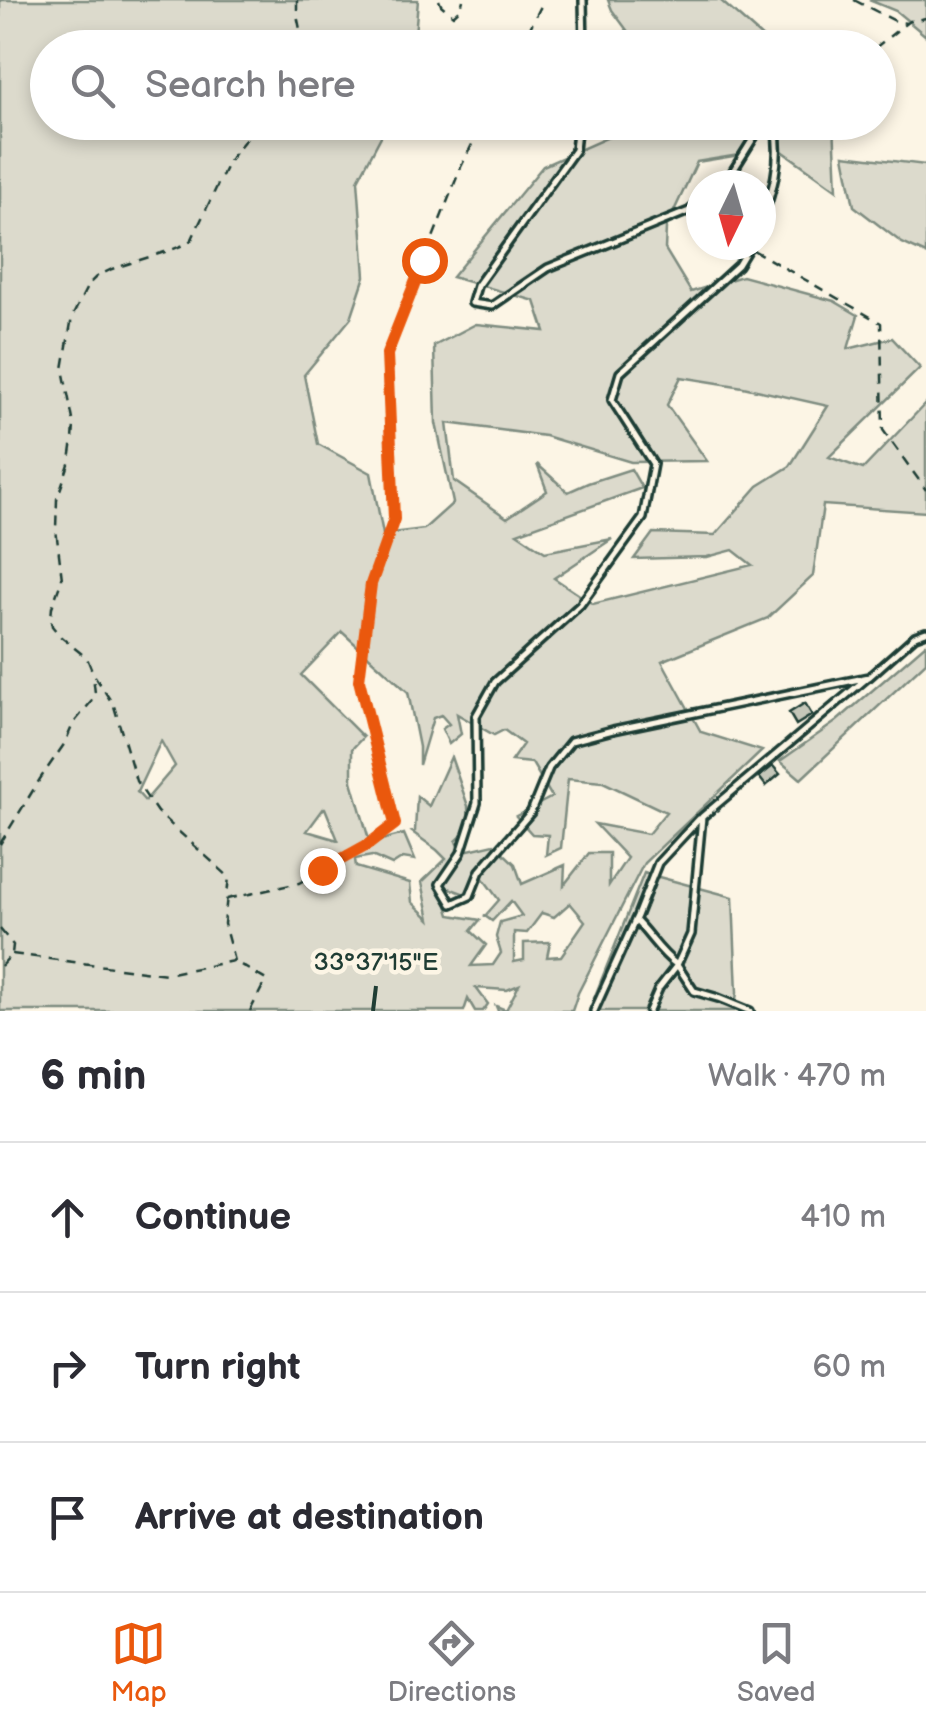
<!DOCTYPE html>
<html lang="en">
<head>
<meta charset="utf-8">
<style>
	body { margin:0; font-family:"Balsamiq Sans",sans-serif; background:#f7f7f7; color:#2b2b33 }
	.compass { position:absolute; left:686px; top:170px; width:90px; height:90px; border-radius:50%; background:#fff; box-shadow:0 5px 15px #0003; rotate:185deg }
	.stop { position:absolute; width:30px; height:30px; margin:-22px; border:8px solid #ea580c; border-radius:50%; background:#fff }
	.stop.end { background:#ea580c; border-color:#fff; box-shadow:0 2px 10px #0008 }
	.list { margin:0; padding:0; list-style:none }
	h2 { display:flex; justify-content:space-between; align-items:center; height:130px; margin:0; padding:0 40px; font-size:42px }
	h2 small { font-size:32px; font-weight:400; color:#7c7c81 }
	.list li { display:grid; grid-template-columns:65px 1fr auto; gap:30px; align-items:center; box-sizing:border-box; height:150px; padding:0 40px; border-top:2px solid #e1e1e2 }
	.list b { display:block; font-size:38px; white-space:nowrap }
	.list em { font-size:32px; font-style:normal; color:#7c7c81 }
	.icon { flex:none; width:55px; height:55px; fill:none; stroke:currentColor; stroke-width:2; stroke-linecap:round; stroke-linejoin:round }
	.map { position:relative; flex:none; width:926px; height:1011px; overflow:hidden }
	.search { position:absolute; background:#fff; box-shadow:0 5px 15px #0003; left:30px; right:30px; top:30px; height:110px; display:flex; align-items:center; gap:25px; box-sizing:border-box; padding:0 35px; border-radius:55px; color:#7c7c81; font-size:38px }
	.sheet { height:580px; background:#fff }
	nav { display:flex; justify-content:space-around; align-items:center; box-sizing:border-box; height:140px; border-top:2px solid #e1e1e2; background:#fff; font-size:28px; color:#7c7c81 }
	nav a { display:grid; justify-items:center; gap:5px }
	nav .on { color:#ea580c }
	.map>svg:first-child { display:block }
</style>
</head>
<body>
<div class="map">
<svg width="926" height="1011" viewBox="0 0 926 1011">
	<rect width="100%" height="100%" fill="#fcf5e5"/>
	<filter id="ink" filterUnits="userSpaceOnUse"><feTurbulence type="fractalNoise" baseFrequency=".01" numOctaves="2"/><feDisplacementMap in="SourceGraphic" scale="20" xChannelSelector="R" yChannelSelector="G"/><feConvolveMatrix kernelMatrix="1 2 1 2 8 2 1 2 1" color-interpolation-filters="sRGB"/></filter>
	<g filter="url(#ink)">
		<!-- green -->
		<path fill="#dcdacc" stroke="#7e8c80" stroke-width="2.5" fill-rule="evenodd" d="M0 0H418L414 47 48 48V122L388 123 358 180 365 276 351 318 304 375 318 444 371 473 383 534 424 529 453 503 436 423 434 346 476 324 545 331 535 301 452 277 543 166 640 123H766L756 125 739 155 697 162 666 228 665 249 691 292 742 276 834 301 858 315 848 349 892 338 920 368 829 457 863 469 926 403V512L823 505 813 576 768 618 662 661 701 732 762 751 644 863 578 993 572 1011H498L496 1006 506 1010 519 985 507 990 476 988 488 1004 483 1011H475L468 999 464 1011H0ZM681 377 743 387 828 406 790 466 758 486 715 535 653 533 634 559 707 557 733 550 752 565 593 604 554 578 612 539 545 552 517 533 642 488 631 469 588 483 568 492 537 464 547 491 507 518 454 481 447 423 545 436 631 462 707 461 667 405ZM342 632 408 692 419 747V765L433 718 441 715 449 724 442 729 449 744 461 734 457 714 494 735 504 730 523 744 511 761 532 763 552 797 516 816 532 834 548 835 546 855 561 848 568 779 603 782 666 812 648 834 595 824 627 858 609 885V853H589L564 885 565 865 522 884 515 864 494 844 460 852 456 841 469 829 468 806 451 757 429 806 417 796 415 831 412 832 437 850 446 859 422 882 430 919 412 902 410 883 356 867 355 859 372 856 392 865 403 858 415 860 404 834 370 843 352 781V749L363 737 301 675ZM161 741 175 766 145 801 137 792ZM324 808H325L338 840 307 831ZM477 870 499 900 485 916 492 921 511 901 522 916 500 922 496 937 501 953 493 965 471 966 486 945 471 931 480 920 450 915 441 885 465 894ZM570 903 585 921 561 956 547 957 550 942 524 943V960L514 962V932L527 933 542 913 554 917Z
			M608 0H720L773 47H654L632 37 612 10Z
			M869 0H926V36L896 11Z
			M782 123H834L837 190 781 150Z
			M844 155 926 165V254L902 243 854 206Z
			M926 644V662L801 779 780 761 837 721Z
			M644 873 733 897 737 993 734 1011H589Z"/>
		<!-- building -->
		<path fill="#c5c7b9" stroke="#1f3d34" stroke-width="2.5" d="M805 703 812 715 796 725 789 713Z
			M773 766 780 774 766 786 759 777Z"/>
		<g fill="none" stroke-linecap="round" stroke-linejoin="round">
			<!-- lane casing -->
			<g stroke="#1f3d34" stroke-width="12">
				<path id="lane" d="M583 0 584 48
					M578 122 575 150 477 286 472 303 492 306 548 268 689 211 701 201
					M720 185 728 179 761 126 775 128C782 162 772 192 761 224
					M750 245 738 265 620 373 612 400 653 464 643 518 580 605 495 682 476 716 477 803 461 853 440 884 452 904 470 896 480 871 531 812 549 768 571 741 613 730 869 677 915 636 926 632
					M635 920C650 935 660 953 677 965L659 988 649 1011
					M594 1011 637 916 658 863 699 819
					M750 1011 718 998 694 991 677 965 691 934 702 817 867 678"/>
			</g>
			<!-- path -->
			<path stroke="#1f3d34" stroke-width="2.5" stroke-dasharray="10 8" stroke-linecap="butt" d="M297 0V15L304 48
				M439 0 441 5 453 15 461 8 463 0
				M854 0 897 22 907 23
				M520 48 544 0
				M875 48 909 21 926 18
				M753 250 881 323 883 430 926 490
				M0 844 40 779 65 743 73 724 91 702 95 693 93 675
				M227 899 299 883 369 844 395 824 359 680 371 585 394 519 387 354 461 167 483 122
				M0 929 13 945 12 954 0 967
				M12 954 166 974 233 961
				M250 1011 266 980 234 961 224 924 229 877 157 812 136 781 114 706 93 673 87 658 61 637 52 626 51 618 52 607 62 579 56 529 57 499 70 461 73 440 74 425 63 369 72 317 88 285 96 277 112 269 171 250 188 243 192 239 230 159 259 122"/>
			<!-- lane -->
			<use href="#lane" stroke="#fcf5e5" stroke-width="5"/>
		</g>
	</g>
	<g fill="none" stroke-linecap="round" stroke-linejoin="round" filter="url(#ink)">
		<!-- route -->
		<path stroke="#ea580c" stroke-width="12" d="M322 870 369 844 395 824 359 680 371 584 394 519 387 354 424 260"/>
	</g>
	<!-- ticks -->
	<path fill="none" stroke="#1f3d34" stroke-width="4" d="M373 1011 376 986"/>
	<g font-size="25" text-anchor="middle" fill="#1f3d34" stroke="#fcf5e5" stroke-width="9" stroke-linejoin="round" paint-order="stroke">
		<text x="376" y="970">33°37'15"E</text>
	</g>
</svg>
<svg class="compass" viewBox="-18 -18 36 36"><path d="M0-13l5 13h-10z" fill="#e53935"/><path d="M0 13l5-13h-10z" fill="#7c7c81"/></svg>
<div class="stop" style="left:424px;top:260px"></div>
<div class="stop end" style="left:322px;top:870px"></div>
<div class="search"><svg class="icon" aria-label="search" viewBox="0 0 24 24"><circle cx="10" cy="10" r="6"/><path d="M15 15l6 6"/></svg>Search here</div>
</div>
<section class="sheet">
<h2>6 min<small>Walk · 470 m</small></h2>
<ul class="list">
<li><svg class="icon" aria-label="ahead" viewBox="0 0 24 24"><path d="M12 20V5M6 11l6-6 6 6"/></svg><div><b>Continue</b></div><em>410 m</em></li>
<li><svg class="icon" aria-label="right" viewBox="0 0 24 24"><path d="M7 20v-9h11M14 6l5 5-5 5"/></svg><div><b>Turn right</b></div><em>60 m</em></li>
<li><svg class="icon" aria-label="arrive" viewBox="0 0 24 24"><path d="M6 21V4h12l-3 4 3 4H6"/></svg><div><b>Arrive at destination</b></div></li>
</ul>
</section>
<nav>
<a class="on"><svg class="icon" aria-label="map" viewBox="0 0 24 24"><path d="M3 6l6-2 6 2 6-2v14l-6 2-6-2-6 2zM9 4v14M15 6v14"/></svg>Map</a>
<a><svg class="icon" aria-label="directions" viewBox="0 0 24 24"><path d="M12 3l9 9-9 9-9-9zM9 14v-3h6M13 9l2 2-2 2"/></svg>Directions</a>
<a><svg class="icon" aria-label="saved" viewBox="0 0 24 24"><path d="M7 4h10v16l-5-4-5 4z"/></svg>Saved</a>
</nav>
</body>
</html>
